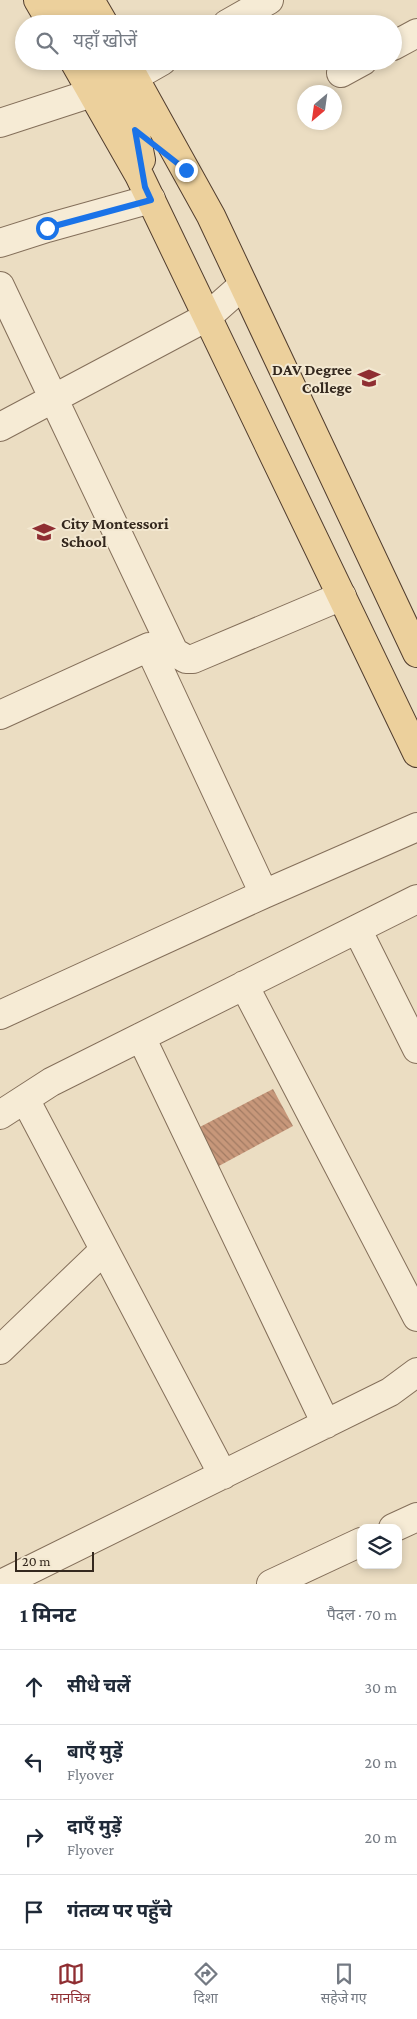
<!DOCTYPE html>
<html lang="hi">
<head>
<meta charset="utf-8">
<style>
	body { margin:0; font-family:"Crimson Pro","Noto Sans Devanagari",serif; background:#f2f2f3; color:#1f2937 }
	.controls { position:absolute; right:15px; bottom:15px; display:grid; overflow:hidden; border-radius:10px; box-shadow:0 2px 8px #0003 }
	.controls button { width:45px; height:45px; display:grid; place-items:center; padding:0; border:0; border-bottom:1px solid #e0e1e3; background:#fff; color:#1f2937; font:25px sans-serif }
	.compass { position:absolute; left:297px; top:85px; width:45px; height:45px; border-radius:50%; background:#fff; box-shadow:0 2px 8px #0003; rotate:209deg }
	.scale { position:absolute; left:15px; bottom:12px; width:79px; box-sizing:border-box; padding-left:5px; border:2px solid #34281e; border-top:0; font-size:14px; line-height:18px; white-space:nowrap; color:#34281e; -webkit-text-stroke:4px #f3e8d1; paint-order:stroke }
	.stop { position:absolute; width:15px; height:15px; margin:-11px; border:4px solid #1a73e8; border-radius:50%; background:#fff }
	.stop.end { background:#1a73e8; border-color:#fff; box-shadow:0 1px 5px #0008 }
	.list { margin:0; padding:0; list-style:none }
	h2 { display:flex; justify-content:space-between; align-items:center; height:65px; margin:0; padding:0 20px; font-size:21px }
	h2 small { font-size:16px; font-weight:400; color:#747a83 }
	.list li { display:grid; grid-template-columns:32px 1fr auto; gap:15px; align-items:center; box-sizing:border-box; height:75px; padding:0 20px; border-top:1px solid #e0e1e3 }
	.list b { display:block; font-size:19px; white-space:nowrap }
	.list p { margin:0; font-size:16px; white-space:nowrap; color:#747a83 }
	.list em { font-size:16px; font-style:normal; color:#747a83 }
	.icon { flex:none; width:28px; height:28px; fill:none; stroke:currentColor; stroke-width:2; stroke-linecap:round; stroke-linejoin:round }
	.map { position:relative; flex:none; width:417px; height:1584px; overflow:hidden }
	.search { position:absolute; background:#fff; box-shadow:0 2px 8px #0003; left:15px; right:15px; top:15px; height:55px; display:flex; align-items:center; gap:12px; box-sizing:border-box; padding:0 18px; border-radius:28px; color:#747a83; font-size:19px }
	.sheet { height:365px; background:#fff }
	nav { display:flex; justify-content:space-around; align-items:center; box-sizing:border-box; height:70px; border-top:1px solid #e0e1e3; background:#fff; font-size:14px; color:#747a83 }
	nav a { display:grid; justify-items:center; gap:2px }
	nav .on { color:#8f2e32 }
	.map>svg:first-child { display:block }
</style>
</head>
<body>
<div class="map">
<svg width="417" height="1584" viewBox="0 0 417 1584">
	<defs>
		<pattern id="building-back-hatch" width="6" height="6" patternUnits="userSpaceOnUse" patternTransform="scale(1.25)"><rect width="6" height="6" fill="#c7977a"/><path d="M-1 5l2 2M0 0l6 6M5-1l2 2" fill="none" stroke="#a27b63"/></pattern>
	</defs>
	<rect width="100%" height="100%" fill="#ebddc2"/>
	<!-- building -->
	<path fill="url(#building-back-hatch)" d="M273 1089 293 1126 217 1167 196 1129Z"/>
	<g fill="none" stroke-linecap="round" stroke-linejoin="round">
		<!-- minor casing -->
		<g stroke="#846f5a" stroke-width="30">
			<path id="minor" d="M227 24 269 0
				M393 46 417 33
				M341 73 363 61
				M134 77 162 61
				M0 123 92 93
				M0 243 47 228 151 199
				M0 286 174 652 186 659H193L342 596
				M0 427 207 317 243 285
				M0 715 149 647 264 894
				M357 929 417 1049
				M244 985 417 1317
				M0 1015 264 894 417 827
				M141 1037 326 1424
				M25 1099 223 1475
				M0 1115 51 1082 417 899
				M0 1350 104 1250
				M393 1528 417 1517
				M1 1584 390 1392 417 1372
				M271 1584 361 1542"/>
		</g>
		<!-- major casing -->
		<g stroke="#513d2e" stroke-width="30">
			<path id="major" d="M38 0 52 24
				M65 0 79 24
				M90 0 104 24
				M74 61 139 175 417 753
				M99 61 135 130 141 160
				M125 61 211 216 417 653"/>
		</g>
		<!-- minor -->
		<use href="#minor" stroke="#f6ebd5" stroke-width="28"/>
		<!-- major -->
		<use href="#major" stroke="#ecd09c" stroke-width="28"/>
	</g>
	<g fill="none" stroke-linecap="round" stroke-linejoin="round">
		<!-- route -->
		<path stroke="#1a73e8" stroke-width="6" d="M47 228 151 200 145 187 135 130 186 170"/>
	</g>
	<!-- icons -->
	<defs>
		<g id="university-bare" transform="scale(1.725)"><path d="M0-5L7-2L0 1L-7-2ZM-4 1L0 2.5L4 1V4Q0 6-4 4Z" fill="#8f2e32" stroke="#f3e8d1" stroke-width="2.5" paint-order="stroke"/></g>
		<g id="school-bare" transform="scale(1.725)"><path d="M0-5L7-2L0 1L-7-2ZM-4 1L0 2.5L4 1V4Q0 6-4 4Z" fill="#8f2e32" stroke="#f3e8d1" stroke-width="2.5" paint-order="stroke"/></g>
	</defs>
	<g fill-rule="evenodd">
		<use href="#university-bare" x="369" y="378"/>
		<use href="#school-bare" x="44" y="532"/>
	</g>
	<g text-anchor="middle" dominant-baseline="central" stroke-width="4" stroke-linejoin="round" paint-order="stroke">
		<!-- poi labels -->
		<g font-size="16" font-weight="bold" fill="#34281e" stroke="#f3e8d1" text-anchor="end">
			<text x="352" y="369">DAV Degree<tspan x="352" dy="18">College</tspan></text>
			<text x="61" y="523" text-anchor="start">City Montessori<tspan x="61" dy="18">School</tspan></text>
		</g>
	</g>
</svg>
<div class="controls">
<button><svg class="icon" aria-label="layers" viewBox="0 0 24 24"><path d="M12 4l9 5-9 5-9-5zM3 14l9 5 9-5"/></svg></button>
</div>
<svg class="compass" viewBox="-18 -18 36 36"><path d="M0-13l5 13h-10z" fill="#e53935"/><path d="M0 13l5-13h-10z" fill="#747a83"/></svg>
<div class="scale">20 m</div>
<div class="stop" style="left:47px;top:228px"></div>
<div class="stop end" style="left:186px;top:170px"></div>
<div class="search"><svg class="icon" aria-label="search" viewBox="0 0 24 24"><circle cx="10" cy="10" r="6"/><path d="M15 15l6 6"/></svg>यहाँ खोजें</div>
</div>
<section class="sheet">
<h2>1 मिनट<small>पैदल · 70 m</small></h2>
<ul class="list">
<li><svg class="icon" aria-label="ahead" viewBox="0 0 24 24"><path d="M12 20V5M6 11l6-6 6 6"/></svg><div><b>सीधे चलें</b></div><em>30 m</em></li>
<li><svg class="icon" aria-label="left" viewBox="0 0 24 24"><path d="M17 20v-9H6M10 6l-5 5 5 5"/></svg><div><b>बाएँ मुड़ें</b><p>Flyover</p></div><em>20 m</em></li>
<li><svg class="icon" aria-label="right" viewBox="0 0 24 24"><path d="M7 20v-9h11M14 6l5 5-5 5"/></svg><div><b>दाएँ मुड़ें</b><p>Flyover</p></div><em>20 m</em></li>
<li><svg class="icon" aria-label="arrive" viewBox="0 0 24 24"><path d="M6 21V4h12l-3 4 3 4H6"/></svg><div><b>गंतव्य पर पहुँचे</b></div></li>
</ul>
</section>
<nav>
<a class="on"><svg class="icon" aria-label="map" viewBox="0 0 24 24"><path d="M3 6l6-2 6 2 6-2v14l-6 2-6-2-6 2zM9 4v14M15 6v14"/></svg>मानचित्र</a>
<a><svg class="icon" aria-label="directions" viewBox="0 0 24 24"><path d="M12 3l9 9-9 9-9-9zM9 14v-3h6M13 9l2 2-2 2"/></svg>दिशा</a>
<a><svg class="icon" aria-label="saved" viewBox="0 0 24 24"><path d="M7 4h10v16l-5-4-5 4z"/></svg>सहेजे गए</a>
</nav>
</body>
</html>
